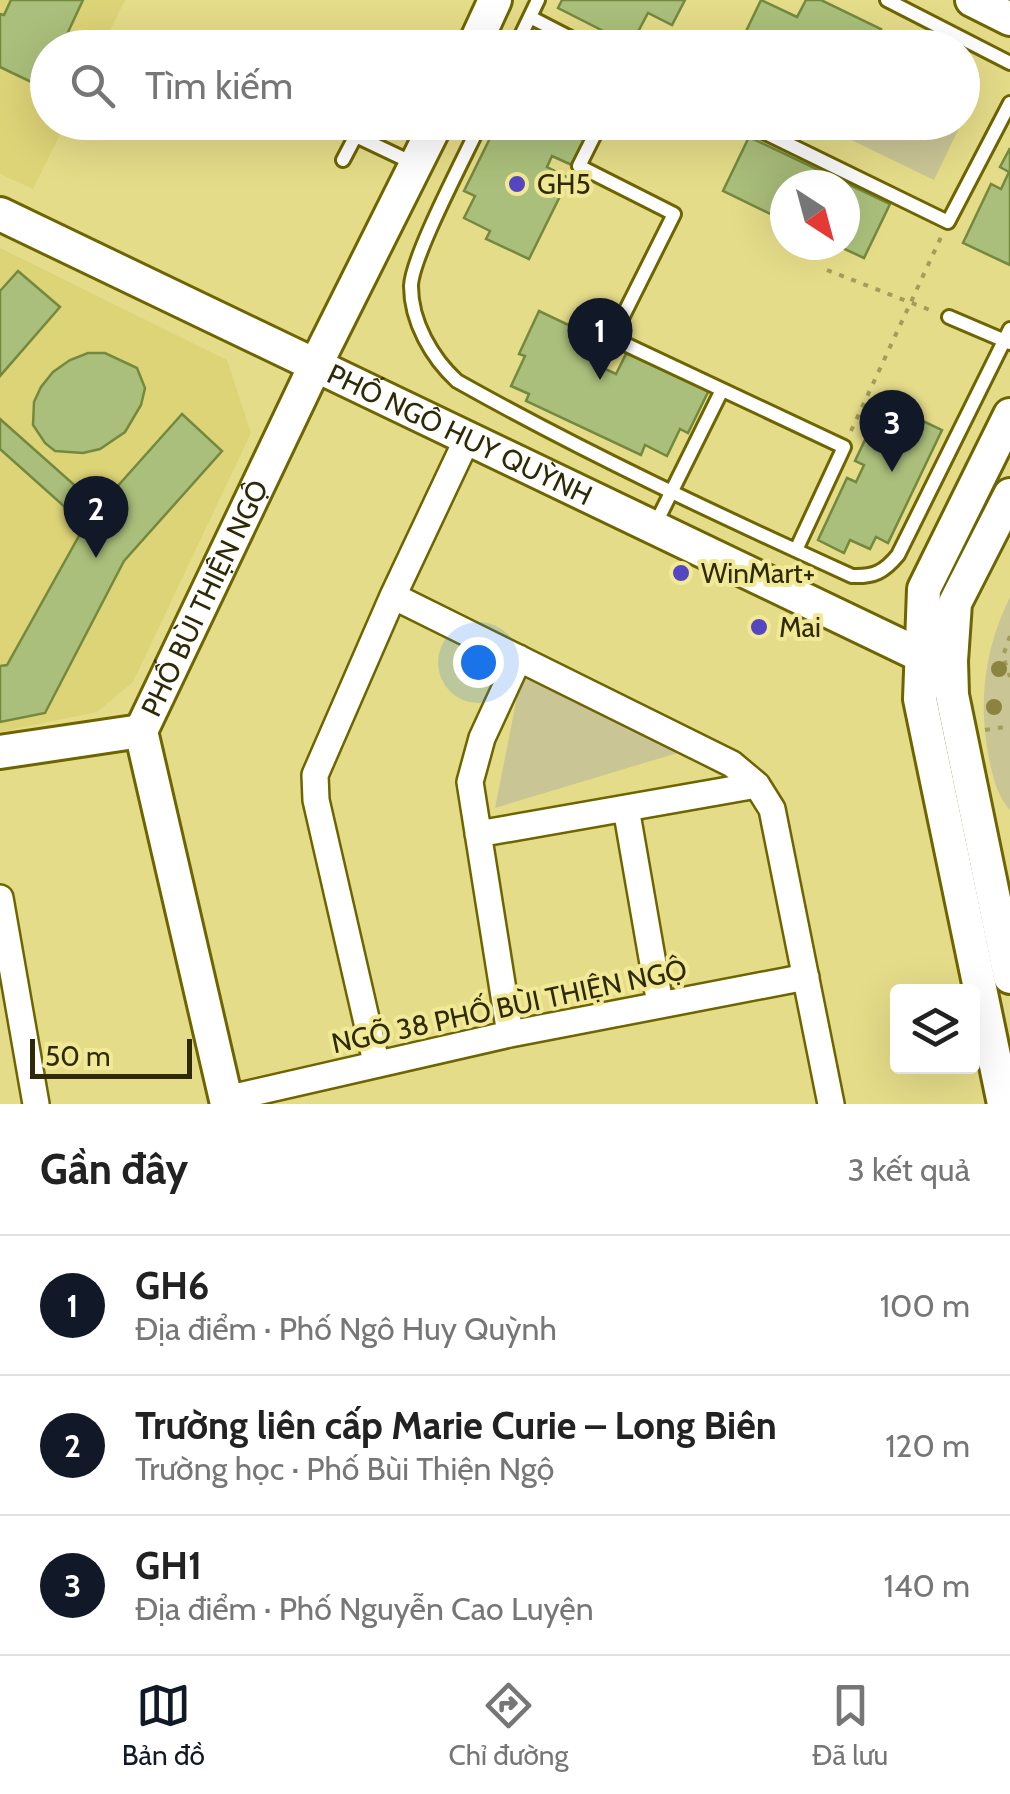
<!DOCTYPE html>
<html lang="vi">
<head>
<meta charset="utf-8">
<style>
	body { margin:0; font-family:Cabin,sans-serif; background:#f2f2f2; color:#222 }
	.controls { position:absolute; right:30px; bottom:30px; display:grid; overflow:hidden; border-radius:10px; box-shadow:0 10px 40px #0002 }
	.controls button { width:90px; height:90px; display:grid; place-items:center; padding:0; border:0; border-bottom:2px solid #e0e0e0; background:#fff; color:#222; font:50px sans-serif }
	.compass { position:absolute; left:770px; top:170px; width:90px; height:90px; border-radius:50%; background:#fff; box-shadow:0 10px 40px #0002; rotate:144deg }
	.scale { position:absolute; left:30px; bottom:25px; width:162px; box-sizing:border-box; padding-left:10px; border:5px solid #2e2a06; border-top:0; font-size:28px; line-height:35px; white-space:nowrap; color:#2e2a06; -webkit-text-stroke:8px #f2e996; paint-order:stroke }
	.you { position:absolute; left:478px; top:662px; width:35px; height:35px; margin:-25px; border:8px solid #fff; border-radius:50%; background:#1a73e8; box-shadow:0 0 0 15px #1a73e833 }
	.badge { display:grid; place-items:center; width:65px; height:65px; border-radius:50%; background:#111827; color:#fff; font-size:32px; font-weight:700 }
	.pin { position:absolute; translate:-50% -82px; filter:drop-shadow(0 2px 5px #0008) }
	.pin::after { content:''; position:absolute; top:52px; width:35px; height:30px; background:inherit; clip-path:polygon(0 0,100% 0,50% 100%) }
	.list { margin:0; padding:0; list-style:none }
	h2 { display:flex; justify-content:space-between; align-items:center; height:130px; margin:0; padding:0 40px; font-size:42px }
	h2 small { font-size:32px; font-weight:400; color:#767676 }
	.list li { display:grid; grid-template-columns:65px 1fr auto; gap:30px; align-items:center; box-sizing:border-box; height:140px; padding:0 40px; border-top:2px solid #e0e0e0 }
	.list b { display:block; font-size:38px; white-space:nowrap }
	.list p { margin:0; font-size:32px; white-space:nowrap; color:#767676 }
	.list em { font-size:32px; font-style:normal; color:#767676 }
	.icon { flex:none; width:55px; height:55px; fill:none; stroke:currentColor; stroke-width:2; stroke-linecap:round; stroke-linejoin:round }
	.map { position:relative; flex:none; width:1010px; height:1104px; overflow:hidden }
	.search { position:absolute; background:#fff; box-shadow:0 10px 40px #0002; left:30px; right:30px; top:30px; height:110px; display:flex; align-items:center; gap:25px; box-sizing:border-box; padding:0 35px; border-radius:55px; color:#767676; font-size:38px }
	.sheet { height:550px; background:#fff }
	nav { display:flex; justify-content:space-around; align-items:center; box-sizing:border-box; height:140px; border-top:2px solid #e0e0e0; background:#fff; font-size:28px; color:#767676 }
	nav a { display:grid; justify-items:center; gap:5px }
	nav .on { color:#111827 }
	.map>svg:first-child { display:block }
</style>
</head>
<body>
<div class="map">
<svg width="1010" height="1104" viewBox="0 0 1010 1104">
	<rect width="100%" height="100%" fill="#e5dc89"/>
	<!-- built -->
	<path fill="#ddd377" d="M0 0H125L102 47 48 48V122L66 123 33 189 0 174Z
		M0 248 227 360 251 433 133 682 97 712 0 732Z"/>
	<!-- green -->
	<path fill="#cac595" d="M962 122 934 180 845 137 853 123Z
		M1010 597V810C996 793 994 780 989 759 978 702 984 650 1010 597Z
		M521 677 684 751 495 808Z"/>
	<!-- building -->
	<path fill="#aabf7b" stroke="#74893e" stroke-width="2.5" d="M11 0H83L62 45 67 48H48V90L0 67V14L4 15Z
		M562 0H685L672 25 648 13 631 45 558 8Z
		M761 0 797 17 806 0H821L881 29 872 48H738Z
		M498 122H595L574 166 552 156 547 167 569 178 529 259 486 239 490 231 464 218 475 196 464 191Z
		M749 137 890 204 864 258 836 245H845V185H785V221L723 191Z
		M1010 148V265L963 243 991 184 1001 189 1009 172 1000 167Z
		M18 271 60 307 0 376V291Z
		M539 311 615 347 605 369 616 374 627 352 709 390 688 433 680 429 667 456 645 445 641 455 526 401 529 394 511 386 525 356 519 354Z
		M88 353H105L137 368 145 388 141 405 125 432 100 449 83 453 55 451 45 443 33 425 34 402 41 387 53 372 70 360Z
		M883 402 942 430 888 543 876 537 870 549 850 540 844 553 818 540 847 478 856 482 864 465 855 461Z
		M182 414 222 451 124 561 45 713 0 722V666L7 665 85 525 0 449V419L99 507Z"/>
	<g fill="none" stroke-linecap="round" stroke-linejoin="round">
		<!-- service casing -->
		<g stroke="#6e6400" stroke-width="18">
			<path id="service" d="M887 0 1010 63
				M530 17 590 48
				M515 48 538 0
				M481 122C466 155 412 256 411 286 411 322 432 358 457 381 585 453 718 515 852 576 874 577 884 572 898 555L1010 329
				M601 122 579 166 674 214 612 338 844 447 796 550
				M743 122 948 222 1010 103
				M356 136 415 164
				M343 160 363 122
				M949 317 1010 343
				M654 527 721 392"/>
		</g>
		<!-- minor casing -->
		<g stroke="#6e6400" stroke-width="30">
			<path id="minor" d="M393 596 732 764 757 785 772 809 831 1104
				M626 808 660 1004
				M478 834 757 785
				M0 898 36 1104
				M510 1034 470 782 482 738 519 658
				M376 1062 316 800 315 775 393 596 468 437
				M226 1099 510 1034 806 977"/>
		</g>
		<!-- tertiary casing -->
		<g stroke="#6e6400" stroke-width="38">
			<g id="tertiary">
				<path d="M972 0 1010 19"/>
				<path d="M473 48 495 0"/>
				<path id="s1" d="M0 214 920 655 951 661"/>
				<path d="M1010 495 955 603 951 661 952 695 1010 977"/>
				<path d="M0 752 141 731"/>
				<path id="s2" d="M227 1104 141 731 315 366 437 122"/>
				<path d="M1004 1104 920 699 924 589 1010 415"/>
			</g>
		</g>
		<!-- path -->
		<path stroke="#a39c5a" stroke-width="4" stroke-dasharray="5 8" stroke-linecap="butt" d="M827 270 935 312
			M851 431 942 235
			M1010 636 1003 656 1010 677
			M985 730 1010 726"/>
		<!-- service -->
		<use href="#service" stroke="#fff" stroke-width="12"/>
		<!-- minor -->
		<use href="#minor" stroke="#fff" stroke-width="25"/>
		<!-- tertiary -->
		<use href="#tertiary" stroke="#fff" stroke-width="32"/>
	</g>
	<!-- trees -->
	<g fill="#8b833e">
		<circle cx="999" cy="669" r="8"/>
		<circle cx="994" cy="707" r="8"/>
	</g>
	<!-- markers -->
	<g fill="#5547bf" stroke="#f2e996" stroke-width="4">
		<circle cx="517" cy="184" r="10"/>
		<circle cx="681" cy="573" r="10"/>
		<circle cx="759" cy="627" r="10"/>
	</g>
	<g text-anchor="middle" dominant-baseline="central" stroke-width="8" stroke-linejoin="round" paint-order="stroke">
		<!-- poi labels -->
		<g font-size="28" fill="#2e2a06" stroke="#f2e996" text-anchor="start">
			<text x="537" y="184">GH5</text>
			<text x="701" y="573">WinMart+</text>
			<text x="779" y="627">Mai</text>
		</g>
		<!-- street labels -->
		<g font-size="28" fill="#2e2a06" stroke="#f2e996">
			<text stroke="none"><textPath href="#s1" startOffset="510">PHỐ NGÔ HUY QUỲNH</textPath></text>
			<text stroke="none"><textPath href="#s2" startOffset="530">PHỐ BÙI THIỆN NGỘ</textPath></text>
			<text transform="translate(509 1006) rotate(-12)">NGÕ 38 PHỐ BÙI THIỆN NGỘ</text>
		</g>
	</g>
</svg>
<div class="controls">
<button><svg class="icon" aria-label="layers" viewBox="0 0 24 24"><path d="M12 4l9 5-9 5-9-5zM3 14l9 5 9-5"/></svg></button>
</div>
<svg class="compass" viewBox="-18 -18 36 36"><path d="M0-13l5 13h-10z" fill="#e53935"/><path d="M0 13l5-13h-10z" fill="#767676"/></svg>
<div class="scale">50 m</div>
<div class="you"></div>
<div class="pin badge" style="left:600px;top:380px">1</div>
<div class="pin badge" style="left:96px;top:558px">2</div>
<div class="pin badge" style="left:892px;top:472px">3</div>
<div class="search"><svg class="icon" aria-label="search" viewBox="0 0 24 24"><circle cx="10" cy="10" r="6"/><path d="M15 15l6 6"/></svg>Tìm kiếm</div>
</div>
<section class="sheet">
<h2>Gần đây<small>3 kết quả</small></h2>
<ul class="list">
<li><span class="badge">1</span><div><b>GH6</b><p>Địa điểm · Phố Ngô Huy Quỳnh</p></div><em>100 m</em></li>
<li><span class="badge">2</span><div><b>Trường liên cấp Marie Curie – Long Biên</b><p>Trường học · Phố Bùi Thiện Ngộ</p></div><em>120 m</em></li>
<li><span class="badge">3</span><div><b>GH1</b><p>Địa điểm · Phố Nguyễn Cao Luyện</p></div><em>140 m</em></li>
</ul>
</section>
<nav>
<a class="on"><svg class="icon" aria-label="map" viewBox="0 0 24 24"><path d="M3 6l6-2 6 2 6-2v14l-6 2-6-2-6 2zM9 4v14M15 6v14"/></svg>Bản đồ</a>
<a><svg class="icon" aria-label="directions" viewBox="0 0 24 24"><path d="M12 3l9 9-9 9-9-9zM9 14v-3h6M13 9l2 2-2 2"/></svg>Chỉ đường</a>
<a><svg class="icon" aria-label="saved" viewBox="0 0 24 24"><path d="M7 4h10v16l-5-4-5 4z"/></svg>Đã lưu</a>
</nav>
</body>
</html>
